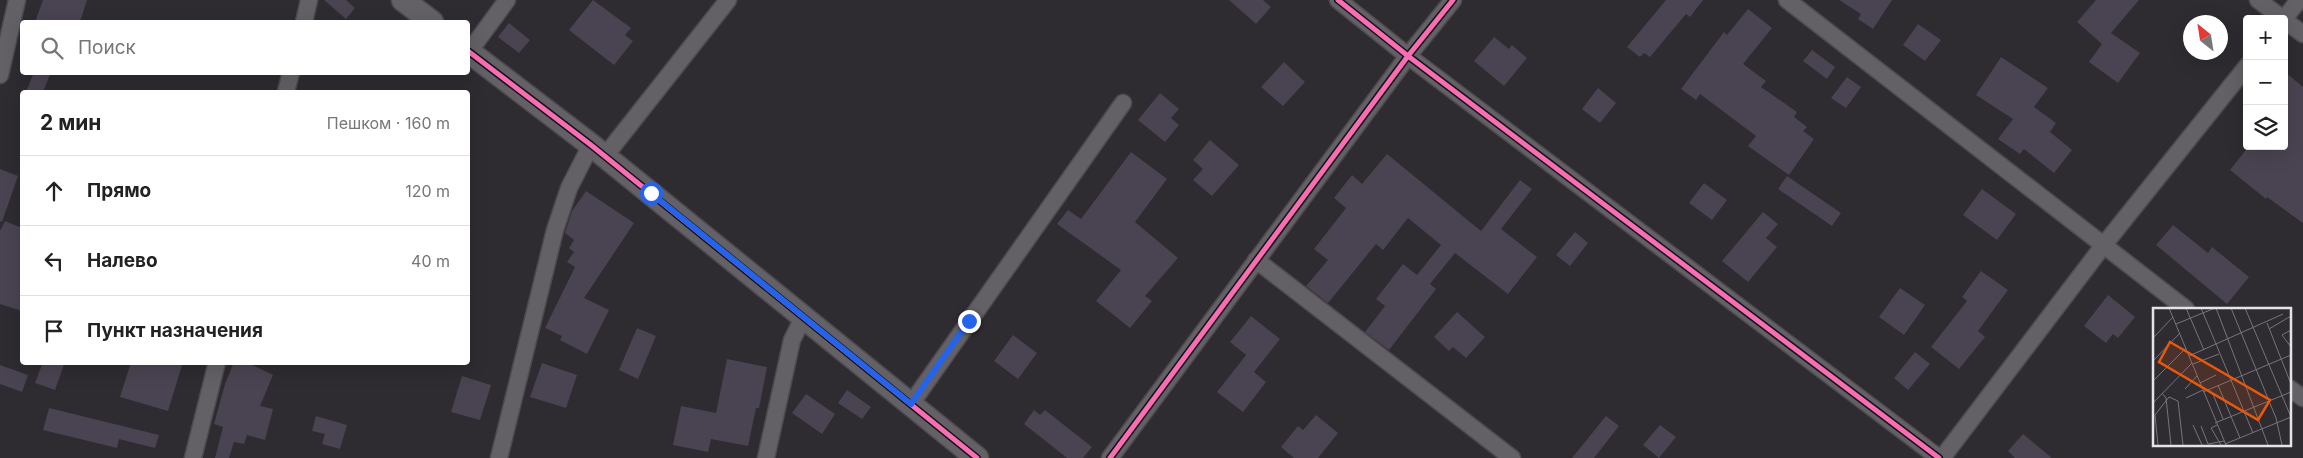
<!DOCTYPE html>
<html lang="ru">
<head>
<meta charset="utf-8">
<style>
	body { margin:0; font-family:Inter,sans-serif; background:#f6f6f6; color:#222 }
	.controls { position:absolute; right:15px; top:15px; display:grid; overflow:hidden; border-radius:5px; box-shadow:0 5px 20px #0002 }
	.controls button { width:45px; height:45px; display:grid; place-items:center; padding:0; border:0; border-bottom:1px solid #e0e0e0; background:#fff; color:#222; font:25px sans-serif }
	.compass { position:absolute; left:2183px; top:15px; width:45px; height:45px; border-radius:50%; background:#fff; box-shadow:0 5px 20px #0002; rotate:330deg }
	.stop { position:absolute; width:15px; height:15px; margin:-11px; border:4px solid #2563eb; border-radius:50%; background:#fff }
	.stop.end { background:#2563eb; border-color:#fff; box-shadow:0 1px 5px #0008 }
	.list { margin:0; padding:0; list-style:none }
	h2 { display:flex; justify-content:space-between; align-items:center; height:65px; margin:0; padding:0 20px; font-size:21px }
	h2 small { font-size:16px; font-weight:400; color:#767676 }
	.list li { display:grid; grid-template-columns:32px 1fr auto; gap:15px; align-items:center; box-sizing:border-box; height:70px; padding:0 20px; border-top:1px solid #e0e0e0 }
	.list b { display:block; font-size:19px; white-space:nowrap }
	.list em { font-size:16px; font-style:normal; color:#767676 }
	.icon { flex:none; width:28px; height:28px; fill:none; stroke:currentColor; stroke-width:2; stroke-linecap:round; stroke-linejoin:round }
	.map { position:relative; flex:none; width:2303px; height:458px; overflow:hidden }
	.search { position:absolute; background:#fff; box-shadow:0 5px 20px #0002; left:20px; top:20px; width:450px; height:55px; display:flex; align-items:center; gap:12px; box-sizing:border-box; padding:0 18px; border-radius:5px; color:#767676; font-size:19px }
	.panel { position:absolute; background:#fff; box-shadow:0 5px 20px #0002; left:20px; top:90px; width:450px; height:275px; border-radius:5px }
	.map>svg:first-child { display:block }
</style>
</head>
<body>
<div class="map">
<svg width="2303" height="458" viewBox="0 0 2303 458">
	<rect width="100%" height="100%" fill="#2e2b31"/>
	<!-- building -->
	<path fill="#4a4351" d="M43 0H87L80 22H35Z
		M324 0H346L355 8 346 19Z
		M593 0 631 28 625 35 633 41 614 65 569 30Z
		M1229 0H1263L1271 7 1256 24Z
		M1666 0H1703L1690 17 1686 14 1650 57 1644 53 1640 57 1627 47Z
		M1839 0H1892L1873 29 1858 19 1861 14Z
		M2096 0H2139L2111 33 2140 53 2118 83 2089 62 2102 44 2077 22Z
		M1748 9 1772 28 1743 64 1766 81 1761 87 1797 112 1794 117 1807 127 1803 131 1814 139 1789 175 1748 146 1756 136 1700 94 1696 100 1681 89 1724 32 1727 35Z
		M509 23 530 40 519 53 498 37Z
		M1918 24 1941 40 1925 61 1903 45Z
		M1494 37 1509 49 1512 45 1527 58 1504 86 1474 61Z
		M1812 50 1835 67 1827 79 1803 61Z
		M2001 57 2048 88 2034 107 2056 123 2050 132 2072 150 2054 173 2024 149 2020 154 1998 139 2013 119 1976 95Z
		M1284 62 1305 82 1283 106 1261 87Z
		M2284 71 2303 87V223L2267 197 2266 199 2230 170 2249 146H2284Z
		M34 72H51L43 92H26Z
		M1847 77 1861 87 1846 108 1831 98Z
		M1598 88 1616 103 1600 123 1582 109Z
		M1160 93 1179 109 1171 118 1179 125 1165 142 1138 120Z
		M1210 140 1239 165 1212 196 1193 180 1203 169 1193 160Z
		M1131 152 1167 179 1135 222 1178 258 1145 296 1152 301 1130 328 1096 301 1121 270 1057 224 1068 210 1081 219Z
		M1387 154 1481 231 1520 180 1532 189 1501 229 1537 257 1508 294 1455 253 1430 284 1436 289 1389 350 1365 332 1385 306 1376 299 1403 264 1417 275 1441 245 1408 218 1383 250 1376 244 1328 303 1306 286 1328 260 1314 249 1346 208 1334 198 1352 175 1362 184Z
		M0 169 18 176 2 222 0 221Z
		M1787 176 1841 213 1832 226 1778 189Z
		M1704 183 1727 200 1712 220 1689 203Z
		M1982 189 2016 214 1997 240 1963 215Z
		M586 191 634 223 584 298 609 310 587 354 560 340 562 336 545 328 575 267 567 262 574 252 569 248 574 240 565 233 572 211Z
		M1763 212 1778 224 1766 238 1777 247 1748 282 1722 261Z
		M5 221 22 228V311L0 304V231Z
		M2173 225 2208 253 2212 247 2249 277 2227 304 2156 245Z
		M1575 232 1588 243 1570 266 1556 255Z
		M1981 271 2008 290 1978 331 1985 337 1959 369 1931 347 1967 301 1962 297Z
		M1900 288 1925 305 1904 335 1879 317Z
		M2108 295 2135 317 2118 338 2113 334 2106 343 2084 326Z
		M1457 312 1485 337 1466 358 1453 347 1449 351 1434 337Z
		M1251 316 1280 339 1254 372 1266 382 1243 412 1217 392 1246 355 1230 342Z
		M637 328 656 336 638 379 619 370Z
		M1013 335 1037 353 1018 379 994 361Z
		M1915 352 1930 364 1908 390 1894 378Z
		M727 359 767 367 759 408H756L748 446 711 439 708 452 673 445 681 406 716 413Z
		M43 362H65L55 390 35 383Z
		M131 362H183L168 411 120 397Z
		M234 362H246L273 375 260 406 273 409 265 440 247 435 244 444 234 442 229 458H215L223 427 214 424 225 384Z
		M542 363 577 375 566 408 530 397Z
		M0 365 28 375 22 392 0 384Z
		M462 376 491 385 480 420 451 412Z
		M847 390 871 407 862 419 838 403Z
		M806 394 835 414 822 434 792 413Z
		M49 408 159 435 155 448 119 439 117 448 43 430Z
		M1034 410 1040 415 1045 410 1092 447 1083 458H1067L1024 424Z
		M1316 415 1338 433 1318 458H1294L1281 447 1298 426 1303 430Z
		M316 416 347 425 340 449 322 444 325 434 312 431Z
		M1606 416 1619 426 1594 458H1572Z
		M1660 425 1676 437 1659 458 1643 445Z
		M2023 434 2052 458H2015L2008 451Z"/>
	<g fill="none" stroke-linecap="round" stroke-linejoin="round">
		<!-- street casing -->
		<g stroke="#4c494f" stroke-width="19">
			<path id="street" d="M1338 0 1408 56 1939 458
				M1787 0 2186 309
				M2258 0 2283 19
				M2284 19 2299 0
				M2284 20 2303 34
				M304 22 309 0
				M469 52 507 0
				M0 75 17 0
				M286 92 291 72
				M605 156 728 0
				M1256 260 1512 458
				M2289 388 2303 398
				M911 404 1123 103
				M193 458 217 362
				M499 458 555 230 569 188 591 145
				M766 458 792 340 804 316
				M1110 458 1408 56 1453 0
				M1942 458 2103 246 2247 66"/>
		</g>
		<!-- secondary casing -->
		<g stroke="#4c494f" stroke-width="25">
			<path id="secondary" d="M403 0 432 22
				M468 51 591 145 977 458"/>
		</g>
		<!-- street -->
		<use href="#street" stroke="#636165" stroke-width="16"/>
		<!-- secondary -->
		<use href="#secondary" stroke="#636165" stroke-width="22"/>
		<!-- cycleway casing -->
		<g stroke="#141217" stroke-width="8">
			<path id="cycleway" d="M1338 0 1408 56 1939 458
				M468 51 591 145 977 458
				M1110 458 1408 56 1453 0"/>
		</g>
		<!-- cycleway -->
		<use href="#cycleway" stroke="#f96db3" stroke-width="5"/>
	</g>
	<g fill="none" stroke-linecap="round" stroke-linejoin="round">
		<!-- route -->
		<path stroke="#2563eb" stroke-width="6" d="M651 193 911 404 969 321"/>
	</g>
	<!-- overview -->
	<g transform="translate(2153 308)">
		<rect width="138" height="138" fill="#2e2b31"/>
		<path fill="none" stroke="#77747b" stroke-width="1" d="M16 0 73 137M33 0 51 42M48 0 100 125M63 0 115 137M78 0 123 110 129 137M92 0 138 109M114 15 138 76M23 16 62 0M116 21 138 8M138 22 129 27 138 39M0 30 20 9M36 48 130 6M0 53 27 25M40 56 66 46M0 73 33 40M47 75 63 67M65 77 87 130M32 81 44 68M53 82 60 86 70 111M50 84 138 47M9 85 13 90 18 137M33 90 50 82M0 95 39 55M62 115 138 84M40 117 49 137M64 117 58 120 68 137M48 118 55 136 71 133M72 136 138 109M5 137 2 107 16 89 25 93 30 137"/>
		<path fill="#e8590c" fill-opacity="0.15" stroke="#e8590c" stroke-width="2.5" d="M17 34 117 92 105 112 6 54Z"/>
		<rect width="138" height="138" fill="none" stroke="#e5e2ea" stroke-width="2.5"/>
	</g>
</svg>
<div class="controls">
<button>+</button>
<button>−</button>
<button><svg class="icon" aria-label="layers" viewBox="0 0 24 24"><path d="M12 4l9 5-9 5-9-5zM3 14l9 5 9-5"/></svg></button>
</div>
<svg class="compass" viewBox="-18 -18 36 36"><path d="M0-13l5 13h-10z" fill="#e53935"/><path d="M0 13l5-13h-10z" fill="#767676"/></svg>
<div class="stop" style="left:651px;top:193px"></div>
<div class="stop end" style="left:969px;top:321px"></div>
<div class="search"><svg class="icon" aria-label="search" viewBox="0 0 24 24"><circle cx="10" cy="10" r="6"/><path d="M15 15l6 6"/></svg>Поиск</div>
<section class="panel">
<h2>2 мин<small>Пешком · 160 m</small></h2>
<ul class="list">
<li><svg class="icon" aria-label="ahead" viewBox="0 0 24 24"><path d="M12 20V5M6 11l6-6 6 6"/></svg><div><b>Прямо</b></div><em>120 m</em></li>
<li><svg class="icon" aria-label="left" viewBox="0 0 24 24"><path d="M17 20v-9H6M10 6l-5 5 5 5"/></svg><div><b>Налево</b></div><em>40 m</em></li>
<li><svg class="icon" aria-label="arrive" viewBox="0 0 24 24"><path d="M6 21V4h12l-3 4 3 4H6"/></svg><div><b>Пункт назначения</b></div></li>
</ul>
</section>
</div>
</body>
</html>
